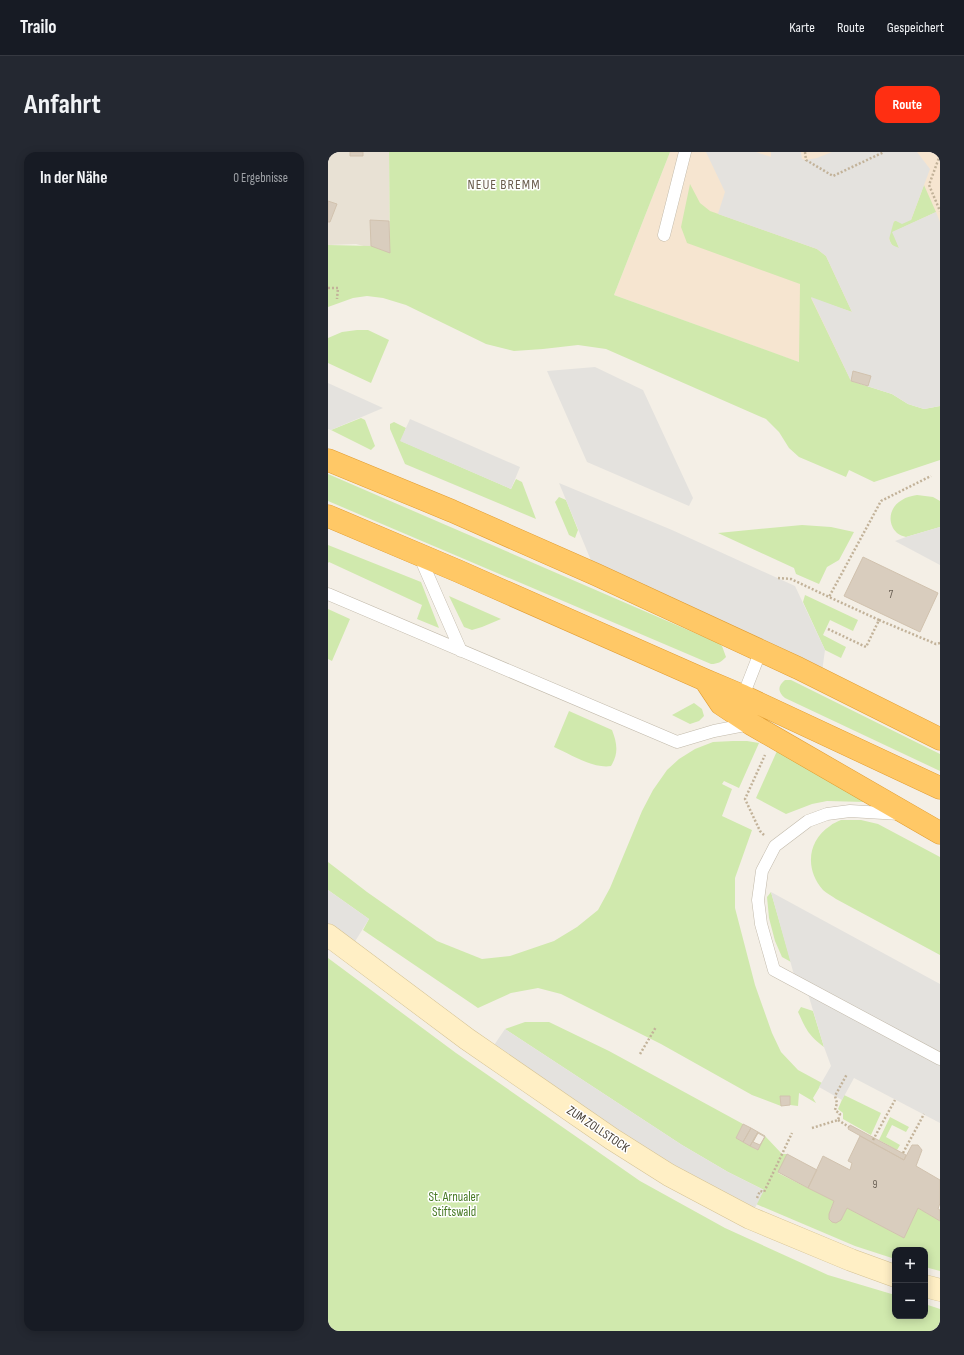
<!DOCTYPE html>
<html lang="de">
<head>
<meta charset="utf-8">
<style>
	body { margin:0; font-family:"Sofia Sans Condensed",sans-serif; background:#242831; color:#f1f3f6 }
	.controls { position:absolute; right:12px; bottom:12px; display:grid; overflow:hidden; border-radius:8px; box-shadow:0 2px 10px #0003 }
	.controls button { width:36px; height:36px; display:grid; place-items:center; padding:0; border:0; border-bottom:1px solid #363941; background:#171b24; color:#f1f3f6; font:20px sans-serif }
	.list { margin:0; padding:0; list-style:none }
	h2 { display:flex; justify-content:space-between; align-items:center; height:52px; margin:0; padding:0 16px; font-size:17px }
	h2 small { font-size:13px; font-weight:400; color:#9ea1a6 }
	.map { position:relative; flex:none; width:612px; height:1179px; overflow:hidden; border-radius:12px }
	header { display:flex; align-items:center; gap:24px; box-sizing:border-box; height:56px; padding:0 20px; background:#171b24; border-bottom:1px solid #363941 }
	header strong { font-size:19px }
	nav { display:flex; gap:22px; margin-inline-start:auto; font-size:14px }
	.intro { display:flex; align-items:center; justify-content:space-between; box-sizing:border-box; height:96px; padding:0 24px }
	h1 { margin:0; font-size:28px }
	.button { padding:10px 18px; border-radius:12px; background:#ff2f12; color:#fff; font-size:14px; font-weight:700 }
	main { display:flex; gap:24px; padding:0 24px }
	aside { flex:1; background:#171b24; border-radius:12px; box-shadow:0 2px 10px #0003 }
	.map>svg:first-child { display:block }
</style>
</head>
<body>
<header>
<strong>Trailo</strong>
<nav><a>Karte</a><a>Route</a><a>Gespeichert</a></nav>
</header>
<div class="intro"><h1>Anfahrt</h1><a class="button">Route</a></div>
<main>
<aside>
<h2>In der Nähe<small>0 Ergebnisse</small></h2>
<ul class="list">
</ul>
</aside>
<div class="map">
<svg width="612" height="1179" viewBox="0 0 612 1179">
	<rect width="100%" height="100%" fill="#f4efe6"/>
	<!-- residential -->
	<path fill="#e8e1d4" d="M0 0H61L62 101 28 92 0 93Z"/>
	<!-- commercial -->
	<path fill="#f6e5d0" d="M342 0H612V254L523 229 286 143Z"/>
	<!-- green -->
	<path fill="#d0e9ad" d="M61 0H342L286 143 471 210 472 132 359 91 353 75 362 32 372 51 382 59 489 97 498 104 524 160 483 146 523 229 564 242 580 252 596 257 612 254V308L546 330 521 318 518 325 471 305 461 296 451 280 438 267 278 197 250 193 215 197 186 199 158 192 78 153 55 146 39 144 25 146 0 155V93L43 94 62 100Z
		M596 33 608 60 565 80 571 96C555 94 562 71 567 69 572 67 579 68 583 68Z
		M29 178H40L61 188 43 231 0 211V186L14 180Z
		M33 266 37 268 47 294 43 298 3 278Z
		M66 270 78 276 73 289 183 337 188 327 194 330 208 367 77 312 62 277V272Z
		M0 322 390 491 394 494 398 505C393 510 390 512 383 512L0 349Z
		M589 343 605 345 612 349V375L578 385C575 384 571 383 569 381 558 371 562 354 574 348 578 345 584 344 589 343Z
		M231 345 238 348 250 378 247 386 241 383 227 350Z
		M474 373 503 375 526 380 511 408 499 415 491 432 468 422 466 416 390 381Z
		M0 393 93 430 111 476 89 467 94 453 1 410 0 411Z
		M477 443 530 468 525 479 502 468 495 483 518 495 513 506 497 498 475 450Z
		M121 444 173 467 154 475 144 478 136 475Z
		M0 457 22 467 4 509 0 507Z
		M457 528H463L612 602V619L457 546C449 539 450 534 457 528Z
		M366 551 374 557 376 564 371 569 362 572 344 563Z
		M241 559 284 578C289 591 291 601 283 614 265 617 242 602 226 595Z
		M405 589H419L431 591 411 636 396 629 394 632 404 637 394 664 424 678 407 726V756L427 833 444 881 453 900 470 918 494 931 485 946 488 951 471 941 470 954 462 953V944H452L453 954 424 943 333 892 233 842 210 836 183 841 150 856 35 778 41 767 0 738V710L39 740 109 789 154 807 182 804 226 789 249 775 270 758 282 736 314 659 325 638 339 618 351 607 367 597 385 590Z
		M449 599 537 650 499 649 484 652 458 662 428 646Z
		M513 668H533L550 672 612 705V803L508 747C504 744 498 741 495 738 477 718 479 689 502 674 505 671 509 670 513 668Z
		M443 740 463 810 454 805 447 789 441 766 439 745Z
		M0 806 128 901 312 1029 397 1076 500 1123 567 1143V1164H597V1152L612 1157V1179H0Z
		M473 855 485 859 496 895C480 883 478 877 470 860Z
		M197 870H221L281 899 415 972 408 986 429 998 437 984 454 1002H459L450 1021 506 1049C503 1057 499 1063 504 1070 514 1071 515 1064 519 1056L576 1086 590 1056 612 1069V1119L597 1115V1098H567V1107L527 1094 428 1052 436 1038 400 1020 354 993 177 877Z
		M516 943 553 961 543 983 515 967V961L510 957Z
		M562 965 581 975 578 980 564 973 558 985 572 993 569 998 551 988Z"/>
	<!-- parking -->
	<path fill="#e4e2de" d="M378 0H428L443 5V0H473L474 7 478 8 489 6 504 0H589L602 17 583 68 574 72 568 69H566L561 87 564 93 571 96 564 80 608 60 612 70V254L596 257 580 252 564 242 523 229 483 145 524 160 498 104 489 97 390 62 397 40Z
		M267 215 315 238 365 346 361 354 259 310 219 219Z
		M0 231 55 256 3 278 0 277Z
		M82 267 192 315 183 337 72 289Z
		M231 331 344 378 467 434 497 498 493 527 269 423Z
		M612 375V413L567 389 578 385Z
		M0 738 41 767 21 799 0 783Z
		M443 740 612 832V971L526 926 514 948 491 935 503 914 496 895 478 835 468 830Z
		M177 877 354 993 400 1020 436 1038 422 1066 160 902Z"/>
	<!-- building -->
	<path fill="#d9cdbe" stroke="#d1c2ae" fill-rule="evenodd" d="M22 0H35V4H22Z
		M0 49 9 52 2 70H0Z
		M42 68 61 69 62 101 43 94Z
		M525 219 543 224 540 234 523 229Z
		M535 405 610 441 592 480 516 444Z
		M452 944H462V953L453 954Z
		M415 972 423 976 415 990 408 986Z
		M522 973 578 1003 576 1008 520 977Z
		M423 976 430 980 422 994 415 990Z
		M430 980 437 984 430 998 422 994ZM430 981 437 985 432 993 425 990Z
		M532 984 576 1008 584 993H590L594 998 588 1014 612 1028V1051L610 1057 612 1058V1069L590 1056 576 1086 519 1056 513 1068 508 1071 504 1070 501 1067V1062L506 1049 480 1036 495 1004 522 1018 524 1011 520 1009Z
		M459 1002 489 1018 480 1036 450 1020Z"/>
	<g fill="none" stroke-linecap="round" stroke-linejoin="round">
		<!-- lane casing -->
		<g stroke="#c2baab" stroke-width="13">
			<path id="lane" d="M336 83 357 0
				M91 403 133 499
				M0 442 349 590 386 579 422 572
				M415 544 433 498
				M572 662 522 659 499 662 480 669 447 694 434 719 430 748 433 772 446 818 612 907"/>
		</g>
		<!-- secondary casing -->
		<g stroke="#d5c394" stroke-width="23">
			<path id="secondary" d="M0 783 139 887 284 987 341 1023 422 1066 523 1108 567 1124
				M597 1134 612 1138"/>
		</g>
		<!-- highway casing -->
		<g stroke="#e29d31" stroke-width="23">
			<path id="highway" d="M0 308 124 359 269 423 470 516 612 587
				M0 364 130 419 377 528 415 544 612 636
				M377 528 393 552 423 572 612 681"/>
		</g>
		<!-- path -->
		<path stroke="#c2b299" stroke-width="2.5" stroke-dasharray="2 2" stroke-linecap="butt" d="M477 0 478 8 505 24 556 0
			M612 3 601 33 612 59
			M0 136H10L9 147
			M450 426 463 427 501 445
			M551 468 608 492 612 491
			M500 477 538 495 551 468 501 445 553 349 603 324
			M436 683 432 679 417 647 437 603
			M312 902 328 875
			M510 968 521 975
			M484 976 510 968 512 962 507 958 509 951 507 944 519 922
			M545 988 567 948
			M575 1001 596 962
			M429 1046 432 1039 436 1040 464 981"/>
		<!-- lane -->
		<use href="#lane" stroke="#fff" stroke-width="12"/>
		<!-- secondary -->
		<use href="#secondary" stroke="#ffefc5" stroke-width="22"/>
		<!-- highway -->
		<use href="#highway" stroke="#ffc866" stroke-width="22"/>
	</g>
	<g text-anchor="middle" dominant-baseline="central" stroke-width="3" stroke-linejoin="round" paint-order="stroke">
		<!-- number labels -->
		<g font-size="11" fill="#6c6257">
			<text x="563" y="442">7</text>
			<text x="547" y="1032">9</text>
		</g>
		<!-- street labels -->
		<g font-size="13" fill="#473f35" stroke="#fff">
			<text transform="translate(270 977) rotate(34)">ZUM ZOLLSTOCK</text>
		</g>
		<!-- park labels -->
		<g font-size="13" fill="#487a26" stroke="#fff">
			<text x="126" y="1045">St. Arnualer<tspan x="126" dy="15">Stiftswald</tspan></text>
		</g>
		<!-- neighbourhood labels -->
		<g font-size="14" letter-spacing="1" fill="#6a5d4c" stroke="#fff">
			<text x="176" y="32">NEUE BREMM</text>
		</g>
	</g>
</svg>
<div class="controls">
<button>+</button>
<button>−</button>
</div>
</div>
</main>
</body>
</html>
